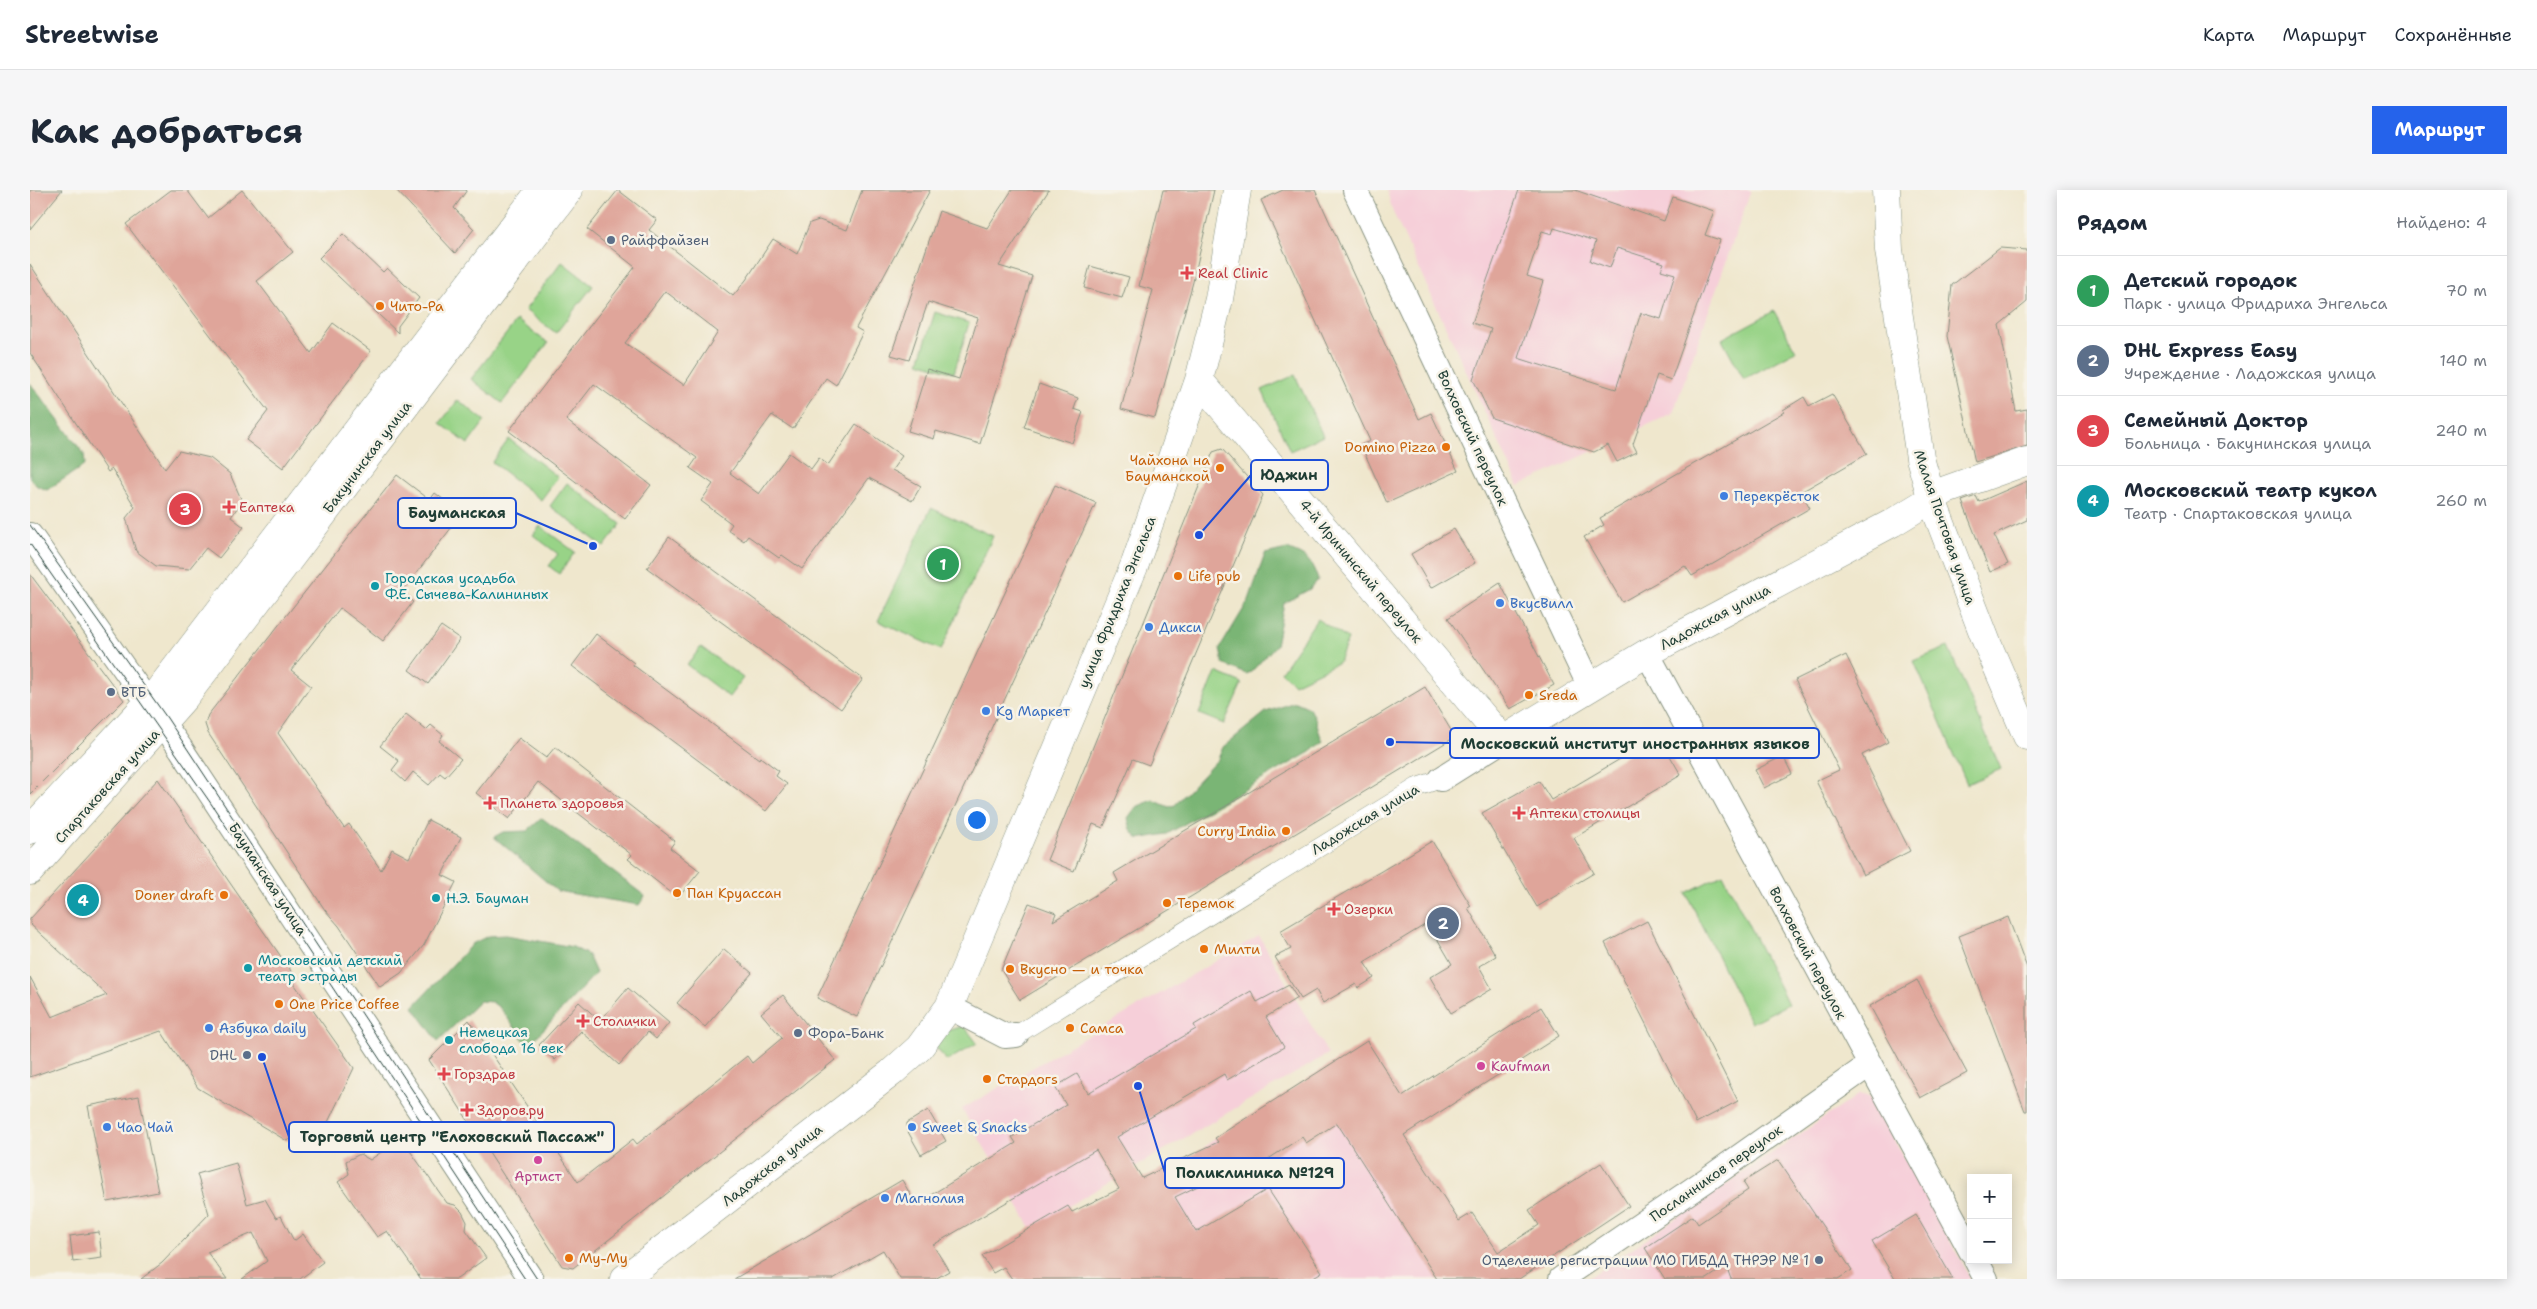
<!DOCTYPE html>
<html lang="ru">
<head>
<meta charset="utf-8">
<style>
	body { margin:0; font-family:"Shantell Sans",sans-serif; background:#f6f6f7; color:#1f2937 }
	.controls { position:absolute; right:15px; bottom:15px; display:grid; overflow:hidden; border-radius:0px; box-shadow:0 2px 12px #0003 }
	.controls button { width:45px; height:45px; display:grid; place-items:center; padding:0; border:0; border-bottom:1px solid #e0e1e3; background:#fff; color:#1f2937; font:25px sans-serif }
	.you { position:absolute; left:946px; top:629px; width:18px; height:18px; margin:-12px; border:4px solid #fff; border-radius:50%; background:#1a73e8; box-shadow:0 0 0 8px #1a73e833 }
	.badge { display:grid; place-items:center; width:32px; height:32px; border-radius:50%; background:#2563eb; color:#fff; font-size:16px; font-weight:700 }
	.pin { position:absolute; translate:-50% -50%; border:2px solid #fff; box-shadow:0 1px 5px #0006 }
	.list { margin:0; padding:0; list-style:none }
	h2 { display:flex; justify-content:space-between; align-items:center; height:65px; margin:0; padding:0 20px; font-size:21px }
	h2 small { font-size:16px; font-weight:400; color:#747a83 }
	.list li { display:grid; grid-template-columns:32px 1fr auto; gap:15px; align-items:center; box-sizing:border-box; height:70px; padding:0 20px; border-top:1px solid #e0e1e3 }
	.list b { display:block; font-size:19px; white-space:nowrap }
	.list p { margin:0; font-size:16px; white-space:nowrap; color:#747a83 }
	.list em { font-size:16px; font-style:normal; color:#747a83 }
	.map { position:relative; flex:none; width:1997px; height:1089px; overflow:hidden; border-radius:0px }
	header { display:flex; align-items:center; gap:30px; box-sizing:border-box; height:70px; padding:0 25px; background:#fff; border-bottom:1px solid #e0e1e3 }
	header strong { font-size:24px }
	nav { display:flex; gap:28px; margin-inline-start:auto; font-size:18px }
	.intro { display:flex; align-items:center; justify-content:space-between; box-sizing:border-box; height:120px; padding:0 30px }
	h1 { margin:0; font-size:35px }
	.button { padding:12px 22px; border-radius:0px; background:#2563eb; color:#fff; font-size:18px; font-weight:700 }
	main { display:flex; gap:30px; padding:0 30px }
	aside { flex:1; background:#fff; border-radius:0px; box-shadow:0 2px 12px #0003 }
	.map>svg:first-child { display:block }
</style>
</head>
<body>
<header>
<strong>Streetwise</strong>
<nav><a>Карта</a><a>Маршрут</a><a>Сохранённые</a></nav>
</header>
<div class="intro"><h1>Как добраться</h1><a class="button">Маршрут</a></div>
<main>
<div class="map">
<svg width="1997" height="1089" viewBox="0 0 1997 1089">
	<rect width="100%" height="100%" fill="#f7f3e8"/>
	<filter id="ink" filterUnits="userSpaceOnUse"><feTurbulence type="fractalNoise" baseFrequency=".02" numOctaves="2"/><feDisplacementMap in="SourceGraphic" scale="10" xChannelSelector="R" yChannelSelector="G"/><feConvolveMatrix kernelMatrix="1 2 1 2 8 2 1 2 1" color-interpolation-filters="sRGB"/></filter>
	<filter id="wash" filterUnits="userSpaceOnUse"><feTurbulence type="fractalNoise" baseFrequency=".0096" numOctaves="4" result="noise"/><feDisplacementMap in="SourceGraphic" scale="20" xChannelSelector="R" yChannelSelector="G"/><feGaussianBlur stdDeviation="1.12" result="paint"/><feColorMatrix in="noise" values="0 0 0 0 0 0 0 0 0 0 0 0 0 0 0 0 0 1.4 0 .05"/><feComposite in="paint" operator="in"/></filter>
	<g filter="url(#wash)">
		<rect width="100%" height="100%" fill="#efe7cd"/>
		<!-- built -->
		<path fill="#f6cfd9" d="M1357 0H1721L1643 223 1489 296 1362 20Z
			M1229 746 1298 864 1001 1038 932 919Z
			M1337 851 1372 906 1364 930 1429 1031 1442 1023 1468 1062 1509 1035 1528 1064 1489 1089H1114L1084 1038 1185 948Z
			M1829 904 1840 907 1941 1089H1557Z"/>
		<!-- green -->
		<path fill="#98d387" stroke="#5c885e" d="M532 72 563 96 526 143 495 120Z
			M1744 121 1766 161 1714 189 1692 149Z
			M905 122 939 133 924 183 889 172Z
			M487 130 518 153 472 213 441 189Z
			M1265 185 1293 246 1260 261 1232 200Z
			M428 210 455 231 438 254 410 233Z
			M479 249 528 287 511 310 462 272Z
			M537 293 591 334 574 357 520 316Z
			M901 318 963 346 911 460 848 431Z
			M510 336 545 362 529 384 519 376 528 364 503 345Z
			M1287 429 1318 449 1309 472 1264 494 1251 482Z
			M671 457 713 488 699 507 657 475Z
			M1918 457 1971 579 1937 594 1884 471Z
			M1186 482 1212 493 1194 534 1169 524Z
			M1693 684 1758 814 1721 833 1656 703Z
			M934 836 947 853 917 871 904 855 916 841Z"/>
		<!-- forest -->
		<path fill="#7ab574" stroke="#4c7954" d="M0 193 54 264 55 275 17 300 7 296 0 289Z
			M1257 359C1277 367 1281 369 1288 390L1280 399 1254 413 1246 455 1221 482 1216 484 1193 474 1190 458 1219 410 1235 364Z
			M1265 512C1290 519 1283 532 1293 551L1280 562 1137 644 1108 649 1101 640 1098 628 1106 617 1123 610 1139 617 1145 615 1188 569 1193 557 1236 522Z
			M512 628 615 706 609 715 527 701 464 647 473 642 497 641Z
			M476 745 543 757 558 765 566 783 498 856 471 819 462 812 450 811 408 851 383 817 442 754 458 746Z"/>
		<g id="blocks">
			<!-- building -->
			<path fill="#dfa59a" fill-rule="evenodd" d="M0 0H32L0 39Z
				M141 0H157L178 28 212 0 263 62 227 91 281 163 303 133 341 161 253 278 216 250 238 221 96 34Z
				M366 0H437L424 18 444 39 425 63Z
				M588 0 627 30 619 40 703 106 716 90 743 49 767 64 780 33 789 30 817 40 832 0H900L826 138 833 142 806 195 796 188 763 239 742 225 700 283 729 304 759 263 781 279 789 268 798 275 826 234 872 266 862 280 891 296 882 311 839 288 772 379 752 365 749 368 718 346 714 351 698 340 702 334 671 311 683 294 660 278 667 268 564 194 536 230 621 295 595 329 479 241 605 77 557 39ZM635 101 688 142 654 195 595 153Z
				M982 0H1019L969 76 1002 86 950 254 906 241 904 249 878 241 897 179 929 189 948 128 898 112 879 170 861 165 909 21 957 38Z
				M1133 0H1184L1163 92 1125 228 1091 219 1123 100 1109 96Z
				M1253 0H1285L1389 229 1401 223 1428 281 1357 313 1331 255 1340 251 1231 10Z
				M1489 0H1545L1634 31 1643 7 1684 21 1675 45 1690 50 1641 190 1627 185 1603 254 1607 262 1587 272 1578 255 1564 262 1462 228 1443 189 1461 139 1442 133ZM1524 38 1566 51 1560 71 1580 78 1587 58 1634 73 1631 80 1645 84 1631 129 1611 123 1586 199 1488 168 1513 91 1497 86 1512 41 1522 44Z
				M313 44 353 82 357 78 389 108 368 136V143L289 68Z
				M1970 58 1997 60V112L1969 135 1986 221 1997 219V256L1945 272 1917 146 1922 95Z
				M0 74 135 279 149 261 180 268 200 284 212 311 201 327 214 337 189 368 176 358 159 379 126 376 106 361 96 328 105 317 82 279 78 282 0 163Z
				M1060 76 1099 87 1092 108 1054 98Z
				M1009 194 1048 208 1044 219 1053 222 1042 253 994 237Z
				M1802 204 1837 264 1771 302 1780 318 1662 386 1655 376 1592 412 1554 347 1574 335 1570 328 1754 222 1753 220 1774 207 1779 216Z
				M1192 259 1233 305 1119 575 1103 569 1073 638 1063 634 1044 681 1017 670 1183 262Z
				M367 285 400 310 405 303 432 324 371 403 383 412 353 451 310 418 261 480 281 496 248 543 314 638 319 634 351 680 362 659 379 668 398 630 431 647 412 685 426 692 394 755 371 783 350 797 309 736 295 720 178 543 175 534 178 525Z
				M1997 291V330L1964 345 1978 374 1960 382 1932 311 1946 306 1949 312Z
				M1025 295 1066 313 827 827 787 808Z
				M1424 339 1445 373 1401 398 1381 364Z
				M639 347 833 489 811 519 617 378Z
				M0 384 94 510 0 604Z
				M1470 393 1524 495 1480 519 1418 428Z
				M411 436 430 449 398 494 379 480Z
				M566 444 604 473 603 475 729 569 730 567 749 581 746 586 757 594 736 621 542 476Z
				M1816 465 1858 552 1832 565 1880 661 1833 685 1786 591 1809 580 1765 490Z
				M1395 497 1425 547 990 810 971 780 999 713 1026 723 1023 731 1088 691 1084 683Z
				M376 524 396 540 401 535 413 545 409 551 431 569 415 587 410 583 399 595 383 582 375 592 362 580 369 571 350 556Z
				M1634 543 1645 561 1639 564 1651 585 1544 648 1564 683 1507 717 1452 623 1509 591 1521 610Z
				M489 548 516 568 525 557 645 651 640 658 670 681 648 708 598 669 602 665 508 592 479 629 446 603Z
				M1753 566 1762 584 1734 598 1725 580Z
				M128 589 254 771 257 770 265 795 324 878 288 953 269 943 257 951 168 898 131 841 0 887V787L22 827 77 805 0 734V729Z
				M1402 651 1441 716 1438 718 1466 766 1449 776 1462 799 1421 823 1400 787 1422 774 1398 733 1334 772 1344 788 1328 798 1326 794 1293 813 1286 800 1271 809 1245 767 1261 759 1250 741Z
				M1978 727 1997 778V921H1995L1929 746Z
				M1617 731 1708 911 1666 933 1575 753Z
				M694 759 722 783 675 837 647 813Z
				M1887 790 1937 883 1890 908 1840 816Z
				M1259 795 1267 808 1236 827 1254 857 1197 890 1194 884 1087 947 1112 988 1188 952 1185 948 1337 851 1372 906 1511 817 1529 846 1374 945 1429 1031 1442 1023 1468 1062 1509 1035 1499 1020 1571 973 1599 1016 1489 1089H1407L1307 933 1276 953 1272 947 1211 987 1205 978 1145 1007 1166 1042 1238 999 1292 1082 1280 1089H982L974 1077 963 1083 952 1066 1038 1016 1042 1022 1089 999 1066 960 903 1055 919 1081 905 1089H870L853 1060 803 1089H704L872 990 886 1014 986 953 982 947 1036 915 1025 897 1047 884 1058 903 1166 839 1164 835 1221 801 1227 812Z
				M598 798 639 833 626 849 618 842 589 875 551 841 525 870 509 855 549 812 570 831Z
				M753 805 805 870 543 1078 532 1076 399 870 439 830 548 992 603 949 607 954 717 866 722 873 752 848 731 823Z
				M109 906 128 1002 77 1012 58 916Z
				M898 920 916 951 891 965 877 940V933Z
				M371 948 417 1013 425 1015 432 1022 437 1032 436 1040 456 1068 427 1089H391L357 1041 347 1047 308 992 319 984 316 971 330 964 340 970Z
				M1748 970 1822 1080 1808 1089H1701L1696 1076 1677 1089H1635L1615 1058 1663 1026 1668 1034 1718 1000 1713 992Z
				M206 973 217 1014 235 1009 246 1028 251 1026 264 1051 273 1044 293 1072 270 1089H212L237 1071 223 1043 177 1062 197 1089H111L132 1073 179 1024 167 984Z
				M1886 1025 1923 1089H1865L1842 1051Z
				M69 1042 72 1068 43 1072 40 1046Z"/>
		</g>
	</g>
	<g filter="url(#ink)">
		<use href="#blocks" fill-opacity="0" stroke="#879280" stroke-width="1"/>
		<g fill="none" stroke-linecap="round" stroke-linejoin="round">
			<!-- pedestrian casing -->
			<g stroke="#879280" stroke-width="19">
				<path id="pedestrian" d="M986 845 1387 597 1411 589"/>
			</g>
			<!-- minor casing -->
			<g stroke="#879280" stroke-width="26">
				<path id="minor" d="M1325 0 1560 497
					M0 345 151 559 501 1089
					M1617 463 1941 1061
					M1411 589 1473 550
					M919 817 975 846 986 845
					M1946 1070 1956 1089
					M1531 1089 1675 991 1839 875"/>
			</g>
			<!-- tertiary casing -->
			<g stroke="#879280" stroke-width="29">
				<path id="tertiary" d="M1856 0 1859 60 1890 268 1902 310 1957 453 1997 546
					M1169 190 1473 550 1617 463 1862 333 1916 300 1997 271
					M594 1089 861 883 889 858 919 817 1105 374 1169 190 1189 109 1207 0"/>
			</g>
			<!-- secondary casing -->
			<g stroke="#879280" stroke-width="29">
				<path id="secondary" d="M0 640 123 508 511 0
					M0 681 154 508 539 0"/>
			</g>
			<!-- pedestrian -->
			<use href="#pedestrian" stroke="#fff" stroke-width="18"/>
			<!-- minor -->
			<use href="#minor" stroke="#fff" stroke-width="24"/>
			<!-- tertiary -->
			<use href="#tertiary" stroke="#fff" stroke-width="28"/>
			<!-- secondary -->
			<use href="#secondary" stroke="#fff" stroke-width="28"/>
			<!-- tram -->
			<path stroke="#1f3d34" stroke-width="1" d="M0 335 137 528 507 1089
				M0 354 182 615 495 1089"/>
		</g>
	</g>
	<!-- markers -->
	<g fill="#5c6f8a" stroke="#f7f3e8" stroke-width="2">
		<circle cx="581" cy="50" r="5"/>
		<circle cx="81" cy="502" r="5"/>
		<circle cx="768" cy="843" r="5"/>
		<circle cx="217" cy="865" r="5"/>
		<circle cx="1789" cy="1070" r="5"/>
	</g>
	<g fill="#e0444e" stroke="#f7f3e8" stroke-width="2">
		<path d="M1154.5 75.5h5v5h5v5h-5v5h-5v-5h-5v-5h5z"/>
		<path d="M196.5 309.5h5v5h5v5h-5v5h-5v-5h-5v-5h5z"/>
		<path d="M457.5 605.5h5v5h5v5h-5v5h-5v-5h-5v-5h5z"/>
		<path d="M1486.5 615.5h5v5h5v5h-5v5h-5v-5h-5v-5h5z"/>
		<path d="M1301.5 711.5h5v5h5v5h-5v5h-5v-5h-5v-5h5z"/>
		<path d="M550.5 823.5h5v5h5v5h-5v5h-5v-5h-5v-5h5z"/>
		<path d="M411.5 876.5h5v5h5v5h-5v5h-5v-5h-5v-5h5z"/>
		<path d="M434.5 912.5h5v5h5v5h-5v5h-5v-5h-5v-5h5z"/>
	</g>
	<g fill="#e8710a" stroke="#f7f3e8" stroke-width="2">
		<circle cx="350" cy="116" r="5"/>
		<circle cx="1416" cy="257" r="5"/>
		<circle cx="1190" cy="278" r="5"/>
		<circle cx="1148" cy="386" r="5"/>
		<circle cx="1499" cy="505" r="5"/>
		<circle cx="1256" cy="641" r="5"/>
		<circle cx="647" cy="703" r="5"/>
		<circle cx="194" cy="705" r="5"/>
		<circle cx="1137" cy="713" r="5"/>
		<circle cx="1174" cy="759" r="5"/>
		<circle cx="980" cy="779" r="5"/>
		<circle cx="249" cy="814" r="5"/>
		<circle cx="1040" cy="838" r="5"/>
		<circle cx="957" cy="889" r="5"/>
		<circle cx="539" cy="1068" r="5"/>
	</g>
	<g fill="#3f7fe0" stroke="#f7f3e8" stroke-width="2">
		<circle cx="1694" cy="306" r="5"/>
		<circle cx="1470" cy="413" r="5"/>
		<circle cx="1119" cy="437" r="5"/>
		<circle cx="956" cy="521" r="5"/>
		<circle cx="179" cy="838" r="5"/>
		<circle cx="77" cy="937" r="5"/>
		<circle cx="882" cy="937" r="5"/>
		<circle cx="855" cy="1008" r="5"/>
	</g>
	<g fill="#0f9aa8" stroke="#f7f3e8" stroke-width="2">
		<circle cx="345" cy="396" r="5"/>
		<circle cx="406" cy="708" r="5"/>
		<circle cx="218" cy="778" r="5"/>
		<circle cx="419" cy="850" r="5"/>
	</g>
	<g fill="#d1479c" stroke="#f7f3e8" stroke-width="2">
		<circle cx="1451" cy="876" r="5"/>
		<circle cx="508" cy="970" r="5"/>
	</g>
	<g text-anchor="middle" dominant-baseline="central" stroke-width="5" stroke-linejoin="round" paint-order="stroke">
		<!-- service labels -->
		<g font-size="14" fill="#4e5e75" stroke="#f7f3e8" text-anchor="start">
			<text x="591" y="50">Райффайзен</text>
			<text x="91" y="502">ВТБ</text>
			<text x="778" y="843">Фора-Банк</text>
			<text x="207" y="865" text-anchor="end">DHL</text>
			<text x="1779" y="1070" text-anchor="end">Отделение регистрации МО ГИБДД ТНРЭР № 1</text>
		</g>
		<!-- health labels -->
		<g font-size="14" fill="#be3a42" stroke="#f7f3e8" text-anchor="start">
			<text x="1168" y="83">Real Clinic</text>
			<text x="209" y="317">Еаптека</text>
			<text x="470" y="613">Планета здоровья</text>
			<text x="1499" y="623">Аптеки столицы</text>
			<text x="1314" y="719">Озерки</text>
			<text x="563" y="831">Столички</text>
			<text x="424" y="884">Горздрав</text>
			<text x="447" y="920">Здоров.ру</text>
		</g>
		<!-- food labels -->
		<g font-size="14" fill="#c56008" stroke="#f7f3e8" text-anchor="start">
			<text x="360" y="116">Чито-Ра</text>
			<text x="1406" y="257" text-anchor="end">Domino Pizza</text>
			<text x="1180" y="270" text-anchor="end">Чайхона на<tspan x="1180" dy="16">Бауманской</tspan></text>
			<text x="1158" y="386">Life pub</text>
			<text x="1509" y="505">Sreda</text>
			<text x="1246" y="641" text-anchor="end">Curry India</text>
			<text x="657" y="703">Пан Круассан</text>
			<text x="184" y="705" text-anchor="end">Doner draft</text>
			<text x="1147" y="713">Теремок</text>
			<text x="1184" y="759">Милти</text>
			<text x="990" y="779">Вкусно — и точка</text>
			<text x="259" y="814">One Price Coffee</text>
			<text x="1050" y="838">Самса</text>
			<text x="967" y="889">Стардогs</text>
			<text x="549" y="1068">Му-Му</text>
		</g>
		<!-- street labels -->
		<g font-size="14" fill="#1f3d34" stroke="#f7f3e8">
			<text transform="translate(1443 248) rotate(65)">Волховский переулок</text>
			<text transform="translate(337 267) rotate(-53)">Бакунинская улица</text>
			<text transform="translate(1915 337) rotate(71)">Малая Почтовая улица</text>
			<text transform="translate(1331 381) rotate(50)">4-й Ирининский переулок</text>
			<text transform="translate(1087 412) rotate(-68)">улица Фридриха Энгельса</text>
			<text transform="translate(1685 427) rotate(-28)">Ладожская улица</text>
			<text transform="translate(77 596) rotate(-48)">Спартаковская улица</text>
			<text transform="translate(1335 629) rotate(-31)">Ладожская улица</text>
			<text transform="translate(238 689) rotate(57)">Бауманская улица</text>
			<text transform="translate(1778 763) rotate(62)">Волховский переулок</text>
			<text transform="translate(742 975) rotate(-38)">Ладожская улица</text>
			<text transform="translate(1686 983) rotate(-35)">Посланников переулок</text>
		</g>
		<!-- shop labels -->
		<g font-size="14" fill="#366cbe" stroke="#f7f3e8" text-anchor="start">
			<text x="1704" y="306">Перекрёсток</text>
			<text x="1480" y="413">ВкусВилл</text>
			<text x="1129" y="437">Дикси</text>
			<text x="966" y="521">Kg Маркет</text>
			<text x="189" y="838">Азбука daily</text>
			<text x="87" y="937">Чао Чай</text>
			<text x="892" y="937">Sweet &amp; Snacks</text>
			<text x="865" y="1008">Магнолия</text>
		</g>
		<!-- culture labels -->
		<g font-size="14" fill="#0d838f" stroke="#f7f3e8" text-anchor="start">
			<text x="355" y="388">Городская усадьба<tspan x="355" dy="16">Ф.Е. Сычева-Калининых</tspan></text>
			<text x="416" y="708">Н.Э. Бауман</text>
			<text x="228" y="770">Московский детский<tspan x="228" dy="16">театр эстрады</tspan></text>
			<text x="429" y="842">Немецкая<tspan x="429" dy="16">слобода 16 век</tspan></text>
		</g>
		<!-- hotel labels -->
		<g font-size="14" fill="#b23c85" stroke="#f7f3e8" text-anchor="start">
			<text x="1461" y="876">Kaufman</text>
			<text x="508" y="986" text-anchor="middle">Артист</text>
		</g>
	</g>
	<!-- callouts -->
	<path fill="none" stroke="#1d4ed8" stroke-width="2" d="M1169 345L1221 285M563 356L486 323M1360 552L1420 553M232 867L259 947M1108 896L1135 983"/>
	<g fill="#1d4ed8" stroke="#f7f3e8" stroke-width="2">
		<circle cx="1169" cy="345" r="5"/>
		<circle cx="563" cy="356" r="5"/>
		<circle cx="1360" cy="552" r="5"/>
		<circle cx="232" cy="867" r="5"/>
		<circle cx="1108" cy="896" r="5"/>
	</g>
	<g fill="#f7f3e8" stroke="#1d4ed8" stroke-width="2">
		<rect x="1221" y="270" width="77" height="30" rx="5"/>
		<rect x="368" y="308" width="118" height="30" rx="5"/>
		<rect x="1420" y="538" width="369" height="30" rx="5"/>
		<rect x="259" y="932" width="325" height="30" rx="5"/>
		<rect x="1135" y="968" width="179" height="30" rx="5"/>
	</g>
	<g font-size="15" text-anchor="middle" font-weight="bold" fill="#1f3d34">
		<text x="1259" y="290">Юджин</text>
		<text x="427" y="328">Бауманская</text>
		<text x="1605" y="559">Московский институт иностранных языков</text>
		<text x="422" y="952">Торговый центр "Елоховский Пассаж"</text>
		<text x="1225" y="988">Поликлиника №129</text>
	</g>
</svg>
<div class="controls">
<button>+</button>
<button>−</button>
</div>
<div class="you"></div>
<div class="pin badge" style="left:913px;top:374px;background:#2e9e5b">1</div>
<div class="pin badge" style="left:1413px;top:733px;background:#5c6f8a">2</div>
<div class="pin badge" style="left:155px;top:319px;background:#e0444e">3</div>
<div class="pin badge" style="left:53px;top:710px;background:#0f9aa8">4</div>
</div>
<aside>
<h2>Рядом<small>Найдено: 4</small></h2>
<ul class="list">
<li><span class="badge" style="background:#2e9e5b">1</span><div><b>Детский городок</b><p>Парк · улица Фридриха Энгельса</p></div><em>70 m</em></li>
<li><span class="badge" style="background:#5c6f8a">2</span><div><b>DHL Express Easy</b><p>Учреждение · Ладожская улица</p></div><em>140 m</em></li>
<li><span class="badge" style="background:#e0444e">3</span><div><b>Семейный Доктор</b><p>Больница · Бакунинская улица</p></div><em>240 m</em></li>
<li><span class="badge" style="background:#0f9aa8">4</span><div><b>Московский театр кукол</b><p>Театр · Спартаковская улица</p></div><em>260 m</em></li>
</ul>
</aside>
</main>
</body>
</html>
